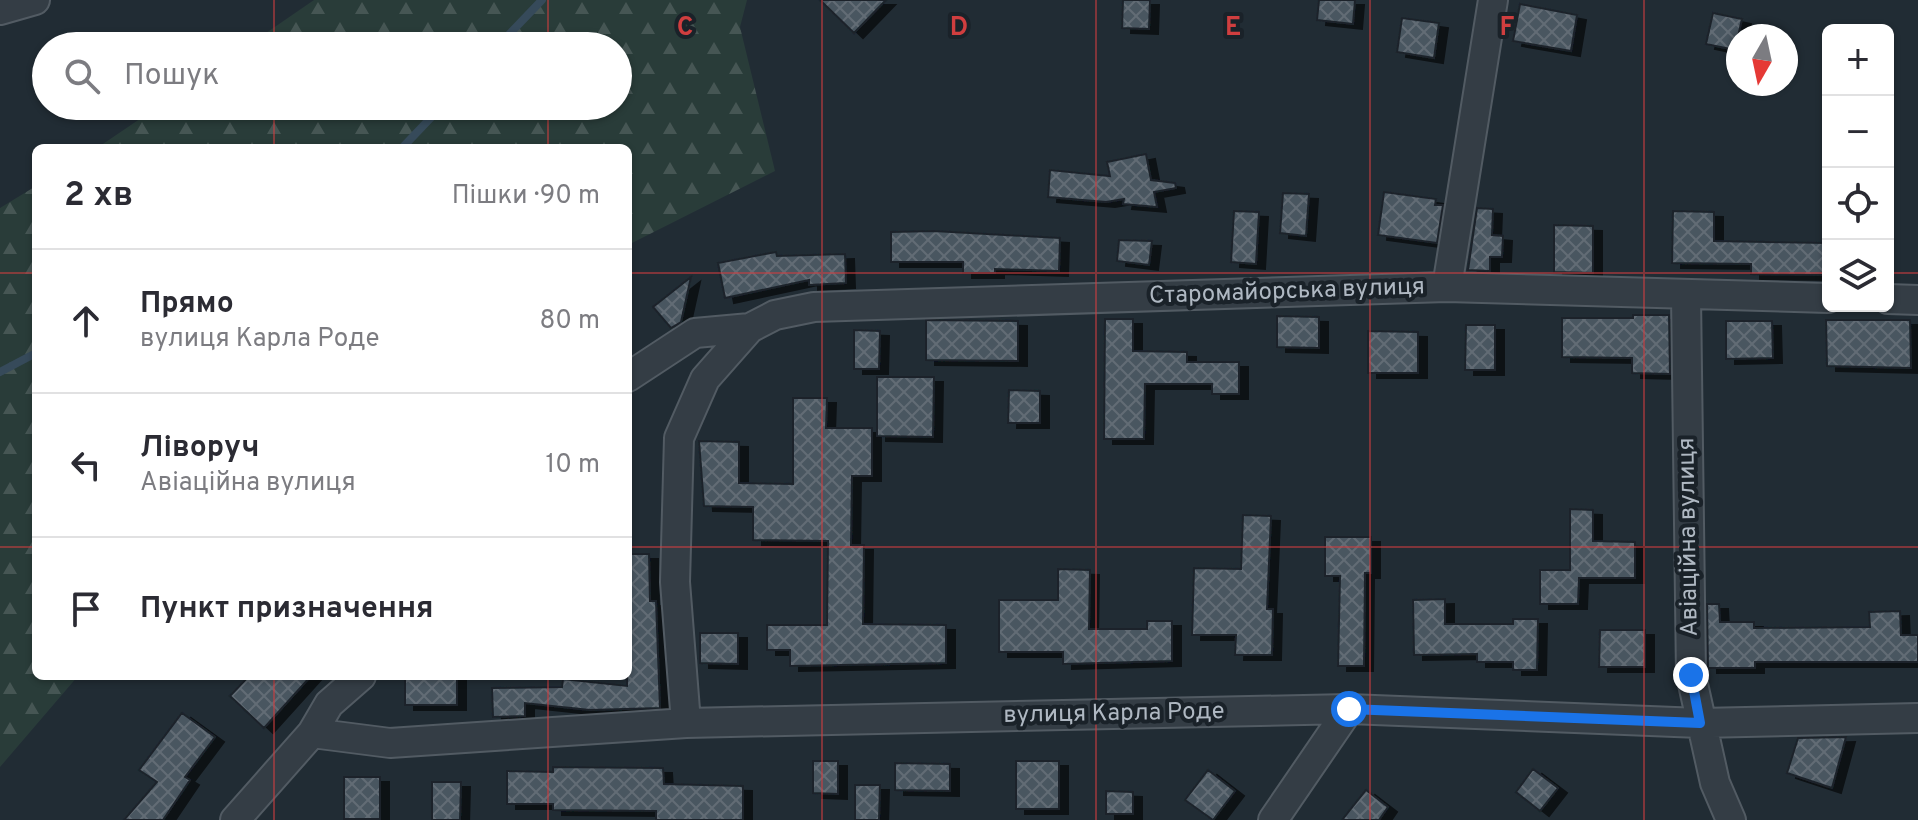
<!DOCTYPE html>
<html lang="uk">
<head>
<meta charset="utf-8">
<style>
	body { margin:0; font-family:Overpass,sans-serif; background:#f7f7f7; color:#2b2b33 }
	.controls { position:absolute; right:24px; top:24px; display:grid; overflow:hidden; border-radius:12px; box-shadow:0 2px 6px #0004 }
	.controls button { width:72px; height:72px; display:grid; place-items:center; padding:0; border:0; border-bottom:2px solid #e1e1e2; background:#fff; color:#2b2b33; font:40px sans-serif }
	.compass { position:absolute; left:1726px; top:24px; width:72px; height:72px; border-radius:50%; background:#fff; box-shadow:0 2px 6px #0004; rotate:189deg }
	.stop { position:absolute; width:24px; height:24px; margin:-18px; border:6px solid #1a73e8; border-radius:50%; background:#fff }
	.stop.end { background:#1a73e8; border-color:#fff; box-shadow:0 2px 8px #0008 }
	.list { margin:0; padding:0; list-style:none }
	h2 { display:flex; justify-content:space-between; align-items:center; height:104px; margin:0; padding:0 32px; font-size:34px }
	h2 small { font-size:26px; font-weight:400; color:#7c7c81 }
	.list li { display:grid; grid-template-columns:52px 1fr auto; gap:24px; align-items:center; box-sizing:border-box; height:144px; padding:0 32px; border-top:2px solid #e1e1e2 }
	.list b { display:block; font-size:30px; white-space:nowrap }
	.list p { margin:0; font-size:26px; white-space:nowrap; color:#7c7c81 }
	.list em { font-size:26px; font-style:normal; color:#7c7c81 }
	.icon { flex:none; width:44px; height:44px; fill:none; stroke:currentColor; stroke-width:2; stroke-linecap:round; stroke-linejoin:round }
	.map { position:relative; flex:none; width:1918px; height:820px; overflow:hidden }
	.search { position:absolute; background:#fff; box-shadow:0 2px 6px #0004; left:32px; top:32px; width:600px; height:88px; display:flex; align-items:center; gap:20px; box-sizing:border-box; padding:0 28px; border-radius:44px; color:#7c7c81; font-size:30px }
	.panel { position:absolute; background:#fff; box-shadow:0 2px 6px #0004; left:32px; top:144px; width:600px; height:536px; border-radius:12px }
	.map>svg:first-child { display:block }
</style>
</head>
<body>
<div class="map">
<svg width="1918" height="820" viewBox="0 0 1918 820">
	<defs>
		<pattern id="forest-firs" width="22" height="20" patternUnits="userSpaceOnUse" patternTransform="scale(2)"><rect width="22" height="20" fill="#293c39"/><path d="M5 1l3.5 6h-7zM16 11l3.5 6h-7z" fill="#465654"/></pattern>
		<pattern id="building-cross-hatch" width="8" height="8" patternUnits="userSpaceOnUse" patternTransform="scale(2)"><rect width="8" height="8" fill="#4a5660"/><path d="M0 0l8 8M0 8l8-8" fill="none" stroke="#626c75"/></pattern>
		<filter id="shadow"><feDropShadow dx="9" dy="5" stdDeviation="0" flood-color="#0009"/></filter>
	</defs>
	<rect width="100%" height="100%" fill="#212c34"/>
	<!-- forest -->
	<path fill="url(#forest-firs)" d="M314 0H747L740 27 775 171 628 245V148H97L159 106H618V46H247Z
		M36 186V676H78L0 767V208Z"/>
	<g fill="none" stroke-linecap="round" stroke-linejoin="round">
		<!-- stream -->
		<path stroke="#364a5a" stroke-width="8" d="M498 46 542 0
			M402 148 442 106
			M0 372 36 353"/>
	</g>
	<!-- building -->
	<path fill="url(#building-cross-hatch)" stroke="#1c242b" stroke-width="2" filter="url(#shadow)" d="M820 0H886L854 33Z
		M1123 0H1150L1149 29 1122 28Z
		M1319 0H1355L1353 24 1317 20Z
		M1520 4 1577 15 1571 51 1513 41Z
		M1713 13 1742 19 1735 50 1706 44Z
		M1402 18 1439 23 1434 58 1397 52Z
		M1146 154 1151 180 1175 183 1176 188 1154 192 1157 207 1123 204 1124 199 1106 202 1048 197 1050 170 1110 176 1107 162Z
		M1384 192 1436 199 1435 205H1443L1437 243 1378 235Z
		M1283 193 1309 194 1306 236 1280 233Z
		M1477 208 1493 209 1492 235 1503 236 1502 257H1490V271L1468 270Z
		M1234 211 1259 212 1256 264 1231 262Z
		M1673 211 1714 212V241L1828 243V275L1751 274V264L1672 263Z
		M1554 225 1593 226V273L1554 272Z
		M934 231 1060 238 1059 271 995 269V273H963V262H891V232Z
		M1119 240 1152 241 1149 265 1117 261Z
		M776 252 777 256 845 254 846 283 809 285V280L725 298 718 263Z
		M691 277 681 322 671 328 653 307Z
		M1633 315H1669L1670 374 1632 373V358L1562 357V318H1633Z
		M1277 316 1319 317V348L1277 347Z
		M1105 319H1133V351L1187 352V362H1239V394H1212V384H1145L1144 439H1104Z
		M926 320 1018 321V361L926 360Z
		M1826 320H1910L1911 368 1827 366Z
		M1726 321H1772L1773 358 1726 359Z
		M1466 325H1495V370H1465Z
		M854 330 880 331 879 369H854Z
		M1368 331 1418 332V373H1368Z
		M877 377H934L933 437 877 436Z
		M1009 390 1040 391V423H1008Z
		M793 398H827L826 428H872V476H852L851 545H864L863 624 946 625V663L790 666V650H767V625H827L828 541 753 540V507L704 506 699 441 739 442V483L793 484Z
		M1570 509 1593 510V541L1635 542V578H1579L1578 604H1540V570H1570Z
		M1243 515 1271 516 1267 609H1273L1272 655H1235L1236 635H1192L1194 568 1241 569Z
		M1325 537H1371V573H1365L1364 666H1338L1340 576H1325Z
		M628 554H649L650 601H656L660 708 590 710 525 703V716L493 717 492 688 562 687 563 679 627 686Z
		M1058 569 1090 570 1089 629H1147V621H1172V661L1063 664V652H999V600H1058Z
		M1445 599V624H1513V619H1538L1537 670H1513V662H1477V654L1414 655 1413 600Z
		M1707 604H1719L1720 622H1754V628L1870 627 1869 612 1900 611 1901 635H1918V662H1755V668H1708Z
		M1600 630H1645V667H1599Z
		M700 633H738V664L700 663Z
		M249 676H311L264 728 230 696Z
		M405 676H457V705H405Z
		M182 713 215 737 185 777 190 780 163 820H124L157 782 139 770Z
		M1846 737 1832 788 1787 773 1798 738Z
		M813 761H838V794L813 793Z
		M1016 761H1059V809H1016Z
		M895 763 950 764V791L895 790Z
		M553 767 663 768 664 784 743 786V820H656V811L553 810V804H507V771L553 772Z
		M1533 769 1558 788 1540 811 1516 792Z
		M1208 770 1235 791 1213 820 1185 800Z
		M344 777H380V819H344Z
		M432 782H461L460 820H432Z
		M855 785H880L879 820H855Z
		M1366 790 1388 807 1379 820H1342Z
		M1106 791 1133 792V814H1106Z"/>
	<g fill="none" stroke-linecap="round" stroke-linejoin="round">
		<!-- street casing -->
		<g stroke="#525b63" stroke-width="32">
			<path id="street" d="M0 10 35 0
				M1447 287 1493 0
				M1686 296 1691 675 1715 783 1731 820
				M1888 299 1918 300
				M628 377 695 333 750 328
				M686 723 675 582 679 438 705 379 750 328 775 315 814 307 1447 287 1828 298
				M312 733 390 743 686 723 1349 709 1700 723 1918 718
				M235 820 312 733 329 704 361 676
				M1273 820 1349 709"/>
		</g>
		<!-- street -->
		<use href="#street" stroke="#343d45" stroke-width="28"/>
	</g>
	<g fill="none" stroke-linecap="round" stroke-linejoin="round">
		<!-- route -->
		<path stroke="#1a73e8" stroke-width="10" d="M1349 709 1700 723 1691 675"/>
	</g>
	<!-- grid -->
	<path fill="none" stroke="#d03e3f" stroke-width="2" stroke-opacity="0.55" d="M274 0V46M548 0V46M822 0V820M1096 0V820M1370 0V820M1644 0V820M274 106V148M548 106V148M0 273H36M628 273H1828M1888 273H1918M0 547H36M628 547H1918M274 676V820M548 676V820"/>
	<g text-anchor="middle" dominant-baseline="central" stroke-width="8" stroke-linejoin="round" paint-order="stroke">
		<!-- street labels -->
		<g font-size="24" fill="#afb8c2" stroke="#1a2229">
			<text transform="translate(1287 292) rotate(-2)">Старомайорська вулиця</text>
			<text transform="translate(1689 537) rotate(-91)">Авіаційна вулиця</text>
			<text transform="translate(1114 714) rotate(-1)">вулиця Карла Роде</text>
		</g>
	</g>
	<g font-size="26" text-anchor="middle" font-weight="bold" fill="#d03e3f" stroke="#1a2229" stroke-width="8" stroke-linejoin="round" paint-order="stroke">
		<text x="685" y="35">C</text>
		<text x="959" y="35">D</text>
		<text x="1233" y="35">E</text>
		<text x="1507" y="35">F</text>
	</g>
</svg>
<div class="controls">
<button>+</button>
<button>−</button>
<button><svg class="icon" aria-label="locate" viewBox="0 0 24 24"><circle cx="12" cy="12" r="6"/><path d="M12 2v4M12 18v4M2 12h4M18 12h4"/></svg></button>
<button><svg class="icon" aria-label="layers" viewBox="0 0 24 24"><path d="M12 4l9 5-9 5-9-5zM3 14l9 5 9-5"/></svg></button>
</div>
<svg class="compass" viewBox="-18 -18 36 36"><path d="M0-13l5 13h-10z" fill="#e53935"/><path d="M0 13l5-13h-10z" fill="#7c7c81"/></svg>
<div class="stop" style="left:1349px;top:709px"></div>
<div class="stop end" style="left:1691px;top:675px"></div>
<div class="search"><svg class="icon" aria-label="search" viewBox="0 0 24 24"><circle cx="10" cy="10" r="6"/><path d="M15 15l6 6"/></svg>Пошук</div>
<section class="panel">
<h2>2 хв<small>Пішки · 90 m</small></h2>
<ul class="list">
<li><svg class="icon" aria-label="ahead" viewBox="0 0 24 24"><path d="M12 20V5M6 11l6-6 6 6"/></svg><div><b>Прямо</b><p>вулиця Карла Роде</p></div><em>80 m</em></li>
<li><svg class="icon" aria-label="left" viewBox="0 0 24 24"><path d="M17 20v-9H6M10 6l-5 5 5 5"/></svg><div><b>Ліворуч</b><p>Авіаційна вулиця</p></div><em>10 m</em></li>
<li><svg class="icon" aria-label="arrive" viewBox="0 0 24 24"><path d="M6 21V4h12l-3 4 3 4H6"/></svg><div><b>Пункт призначення</b></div></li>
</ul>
</section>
</div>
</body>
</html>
